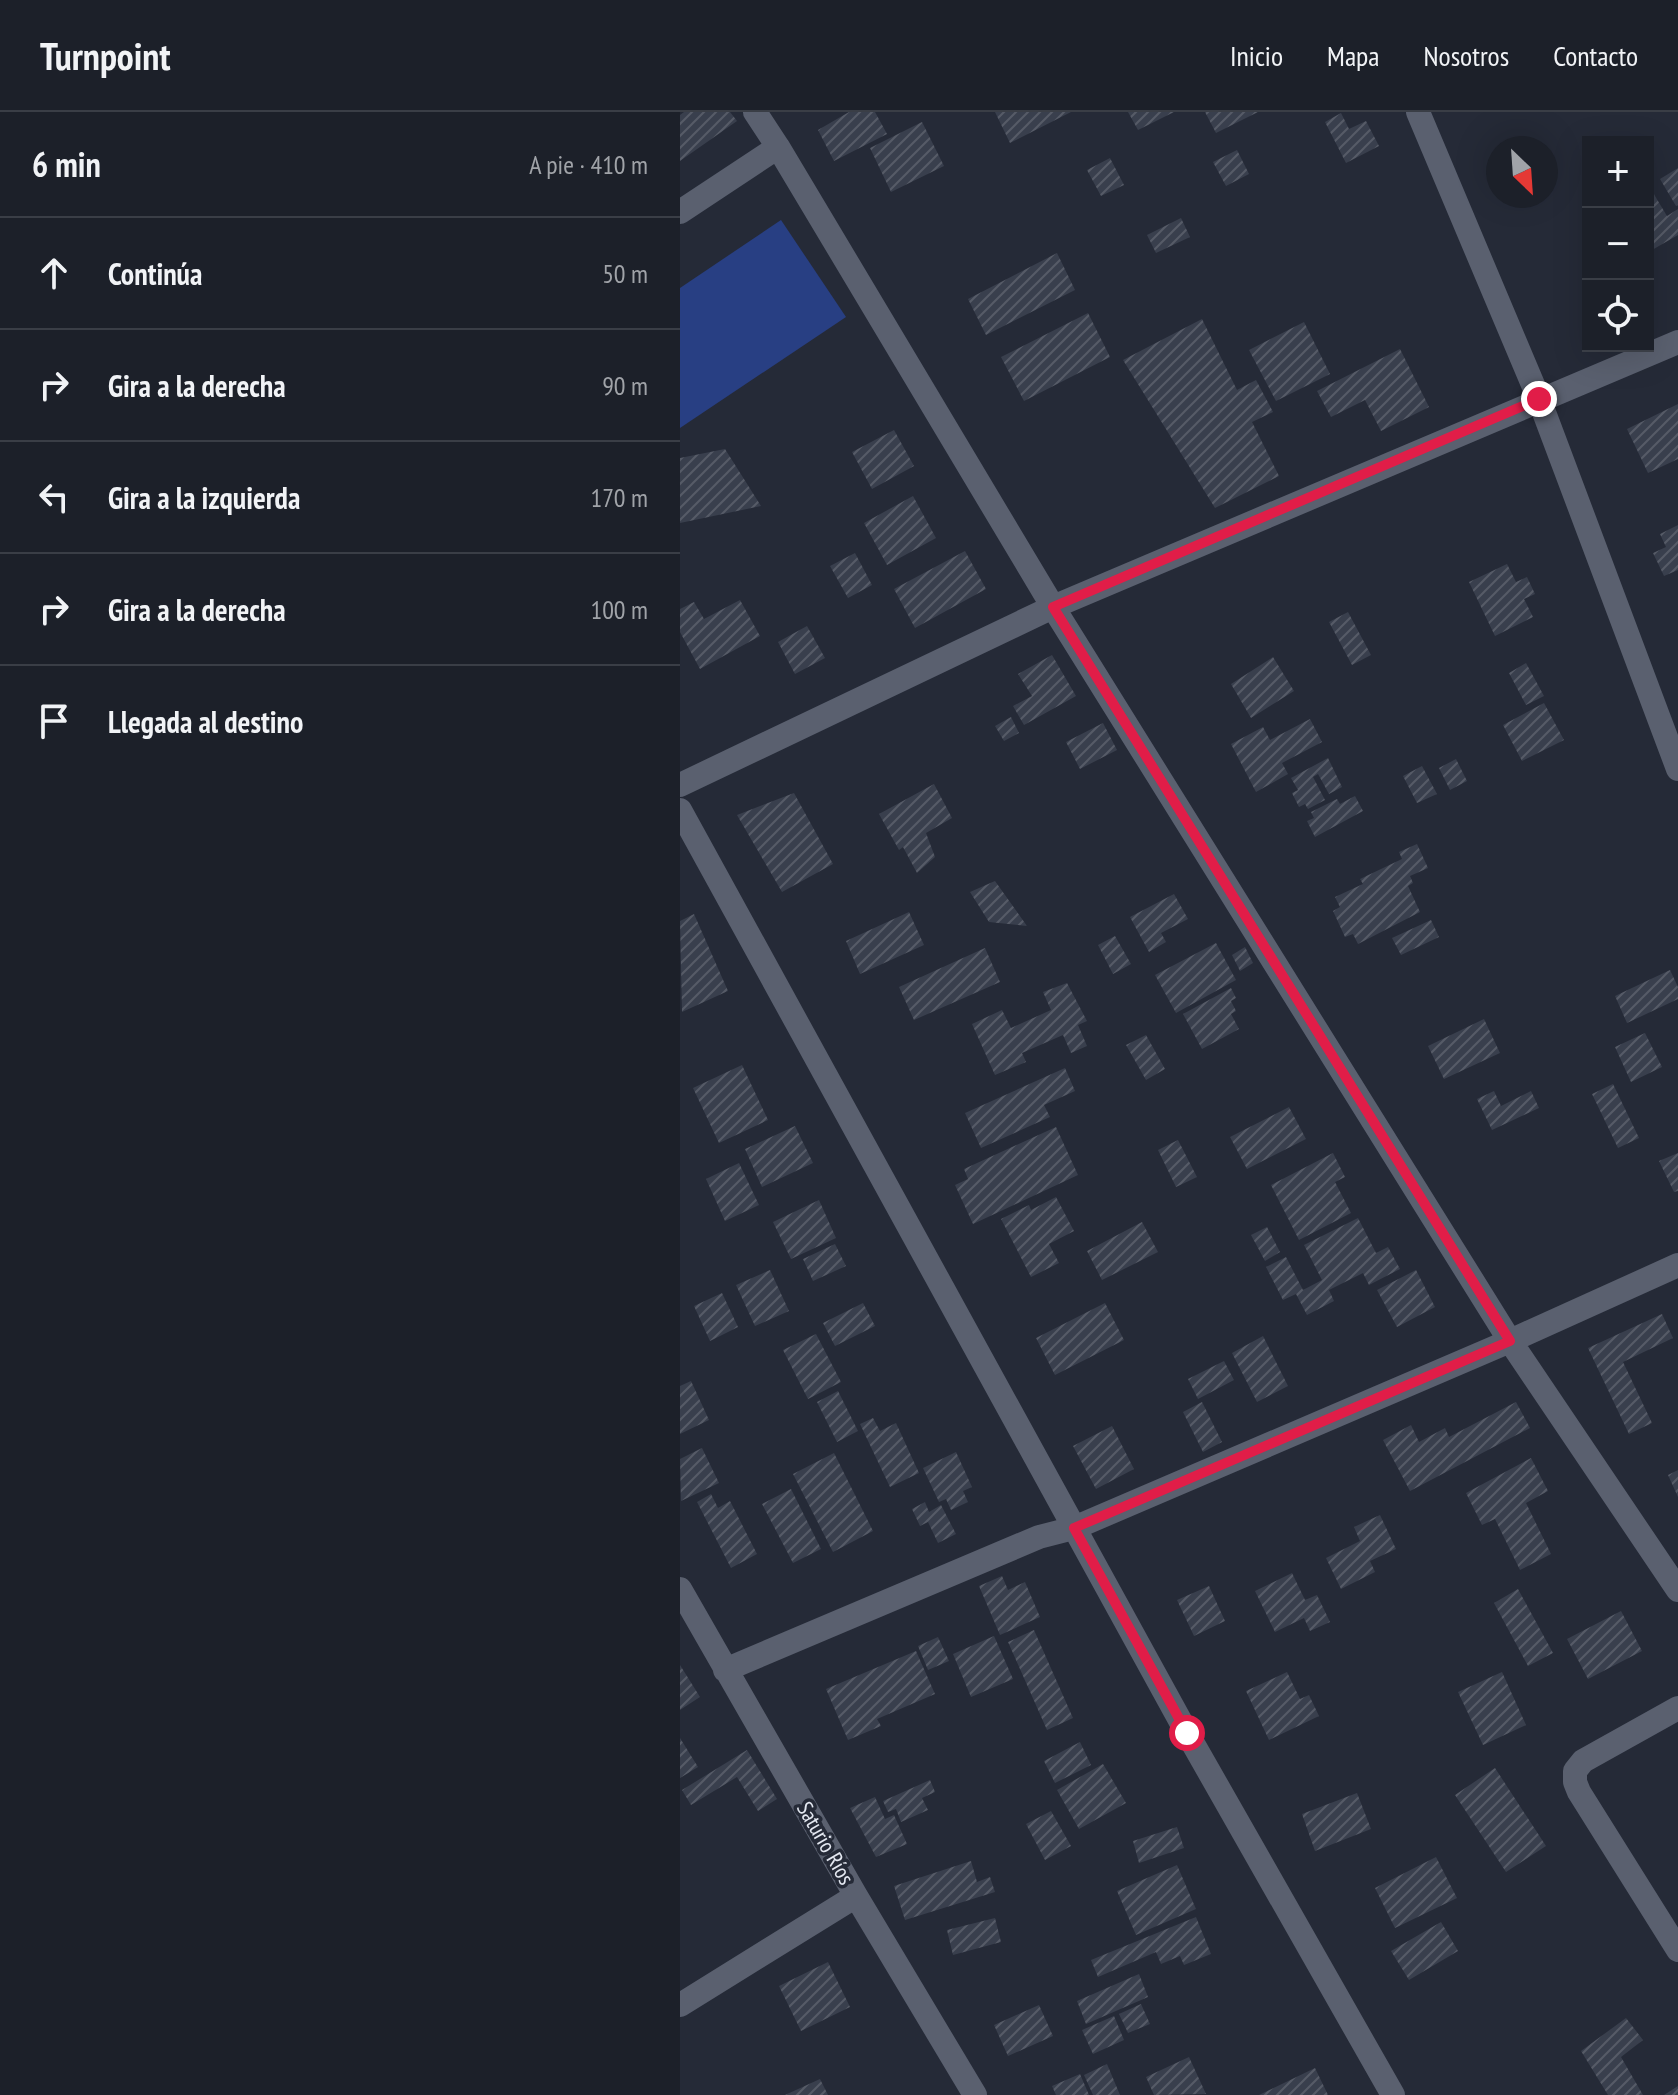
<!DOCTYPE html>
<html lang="es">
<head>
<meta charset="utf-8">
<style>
	body { margin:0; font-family:"PT Sans Narrow",sans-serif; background:#292d35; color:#f1f3f6 }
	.controls { position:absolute; right:24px; top:24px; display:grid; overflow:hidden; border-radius:0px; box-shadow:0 8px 32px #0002 }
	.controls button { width:72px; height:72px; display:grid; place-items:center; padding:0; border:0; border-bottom:2px solid #3a3e46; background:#1c2029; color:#f1f3f6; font:40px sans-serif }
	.compass { position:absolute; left:806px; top:24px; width:72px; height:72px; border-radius:50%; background:#1c2029; box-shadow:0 8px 32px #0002; rotate:155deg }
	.stop { position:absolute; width:24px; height:24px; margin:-18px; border:6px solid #e11d48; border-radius:50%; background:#fff }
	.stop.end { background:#e11d48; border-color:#fff; box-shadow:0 2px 8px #0008 }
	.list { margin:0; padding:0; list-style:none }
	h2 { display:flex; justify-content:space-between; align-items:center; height:104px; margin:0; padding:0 32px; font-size:34px }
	h2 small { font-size:26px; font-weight:400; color:#a0a3a8 }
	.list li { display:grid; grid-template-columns:52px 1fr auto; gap:24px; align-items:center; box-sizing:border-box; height:112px; padding:0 32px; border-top:2px solid #3a3e46 }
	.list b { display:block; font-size:30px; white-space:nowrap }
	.list em { font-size:26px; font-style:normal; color:#a0a3a8 }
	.icon { flex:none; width:44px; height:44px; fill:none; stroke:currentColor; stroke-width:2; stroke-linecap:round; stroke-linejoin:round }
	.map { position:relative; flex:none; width:998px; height:1983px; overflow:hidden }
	header { display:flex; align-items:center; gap:48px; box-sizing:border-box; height:112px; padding:0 40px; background:#1c2029; border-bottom:2px solid #3a3e46 }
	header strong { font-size:38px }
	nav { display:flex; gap:44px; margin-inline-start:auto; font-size:28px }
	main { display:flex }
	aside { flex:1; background:#1c2029 }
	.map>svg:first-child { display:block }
</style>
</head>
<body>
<header>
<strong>Turnpoint</strong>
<nav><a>Inicio</a><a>Mapa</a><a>Nosotros</a><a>Contacto</a></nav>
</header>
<main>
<aside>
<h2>6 min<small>A pie · 410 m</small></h2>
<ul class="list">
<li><svg class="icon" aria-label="ahead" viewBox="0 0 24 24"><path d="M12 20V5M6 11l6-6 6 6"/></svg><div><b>Continúa</b></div><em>50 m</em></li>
<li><svg class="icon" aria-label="right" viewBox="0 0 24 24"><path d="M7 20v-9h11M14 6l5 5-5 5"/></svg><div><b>Gira a la derecha</b></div><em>90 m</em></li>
<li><svg class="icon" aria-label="left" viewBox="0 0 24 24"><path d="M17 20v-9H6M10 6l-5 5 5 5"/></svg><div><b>Gira a la izquierda</b></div><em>170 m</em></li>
<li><svg class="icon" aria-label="right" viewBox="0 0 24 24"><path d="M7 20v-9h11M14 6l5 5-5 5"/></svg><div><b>Gira a la derecha</b></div><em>100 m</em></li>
<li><svg class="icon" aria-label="arrive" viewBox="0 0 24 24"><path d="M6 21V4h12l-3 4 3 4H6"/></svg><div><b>Llegada al destino</b></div></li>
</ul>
</aside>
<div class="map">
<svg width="998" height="1983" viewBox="0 0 998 1983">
	<defs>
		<pattern id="building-hatch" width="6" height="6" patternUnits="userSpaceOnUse" patternTransform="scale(2)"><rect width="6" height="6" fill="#393f4d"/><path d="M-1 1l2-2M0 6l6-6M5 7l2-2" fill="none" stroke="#565b67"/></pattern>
	</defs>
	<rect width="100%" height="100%" fill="#252a37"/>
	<!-- pitch -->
	<path fill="#283f83" d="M101 108 166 205 0 316V176Z"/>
	<!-- building -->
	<path fill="url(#building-hatch)" d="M4 0H50L57 9 0 49V3Z
		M169 0H195L207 22 154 49 138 18Z
		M315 0H391L330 31Z
		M448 0H494L458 18Z
		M525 0H578L536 21Z
		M661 1 669 17 686 9 699 34 666 51 645 10Z
		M242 10 264 54 211 80 190 36Z
		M557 38 569 62 546 74 533 50Z
		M430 46 444 73 421 84 407 58Z
		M998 56V93L996 94 980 67Z
		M972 79 987 104 998 97V123L972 138 968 132V81Z
		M501 106 510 125 476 141 467 123Z
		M377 141 395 178 306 223 288 187Z
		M408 201 430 245 344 289 321 245Z
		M522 207 557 278 576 268 593 300 572 310 599 364 535 396 443 248Z
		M624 210 650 262 596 289 569 238Z
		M720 237 749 295 701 319 685 288 651 305 637 279Z
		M998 292V347L968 361 947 317Z
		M214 318 234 354 192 377 172 340Z
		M45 337 81 394 0 411V346Z
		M233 384 256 426 207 453 184 411Z
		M998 413V458L984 464 973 441 986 435 980 422Z
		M285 439 306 477 235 516 214 477Z
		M175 441 192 473 168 486 150 454Z
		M827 452 836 470 847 465 855 482 844 487 853 505 815 524 789 470Z
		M60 488 80 524 20 557 0 520V497L14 490 24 507Z
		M668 500 691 543 672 553 649 510Z
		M127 514 145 546 115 562 98 530Z
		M372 543 396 584 344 613 333 594 352 584 338 562Z
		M593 545 614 579 571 606 551 572Z
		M846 551 864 584 846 593 829 561Z
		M864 591 884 628 842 649 823 613Z
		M331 605 339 621 324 629 315 614Z
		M630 607 642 630 602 651 608 662 576 680 551 632 583 615 590 628Z
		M423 611 437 638 400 657 386 630Z
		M648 646 662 675 649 682 638 662 633 665 645 688 628 697 625 692 619 695 612 681 618 678 611 666Z
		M776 647 787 669 770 678 759 656Z
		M742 654 757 682 737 691 723 664Z
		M254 672 272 706 246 721 255 745 237 761 223 735 219 738 199 702Z
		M114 681 153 752 102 780 57 703Z
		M675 684 683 699 635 725 627 709 634 706 631 700 657 687 660 692Z
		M737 732 748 756 730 764 733 771 728 774 740 800 678 832 673 822 665 825 653 799 660 795 655 785 683 772 680 767 722 747 719 740Z
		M315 769 347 814 309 810 290 780Z
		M494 782 508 807 481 821 486 830 469 840 450 805Z
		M229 800 244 833 180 862 166 829Z
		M14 802 48 879 2 900 0 809Z
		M751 808 759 825 721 843 712 826Z
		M435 824 451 852 433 862 418 833Z
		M536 831 556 868 496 901 475 863Z
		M565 835 573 851 560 859 552 843Z
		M305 836 320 870 234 908 219 875Z
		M990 858 998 875V887L947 911 935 884Z
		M387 871 407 909 398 913 407 934 391 941 383 923 342 941 346 950 315 963 292 912 322 898 331 916 371 898 363 880Z
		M551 876 556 886 551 889 556 899 551 902 559 917 522 937 503 902Z
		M804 907 820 941 764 967 748 934Z
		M965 921 982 955 951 970 935 935Z
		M466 923 485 957 466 968 446 933Z
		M62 953 88 1008 39 1031 13 976Z
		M385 956 395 979 364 993 370 1005 301 1036 285 1001Z
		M933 972 959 1026 938 1036 912 982Z
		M814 979 821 994 851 979 859 996 812 1018 797 987Z
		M609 995 626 1027 567 1057 550 1025Z
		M115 1014 133 1051 82 1075 65 1037Z
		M376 1015 398 1063 293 1112 275 1073 288 1067 284 1057Z
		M498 1028 517 1065 496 1075 478 1038Z
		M653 1041 665 1065 655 1070 671 1101 619 1128 591 1073Z
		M998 1041V1079L994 1080 979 1049Z
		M59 1051 79 1093 45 1109 26 1067Z
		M376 1085 394 1119 369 1132 379 1151 351 1165 321 1107 349 1093 351 1098Z
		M139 1088 156 1126 111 1147 93 1110Z
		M678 1106 696 1141 708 1135 720 1157 689 1173 683 1161 649 1178 654 1189 627 1203 616 1182 603 1188 586 1155 606 1145 623 1178 642 1168 624 1133Z
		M462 1110 478 1140 422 1168 407 1139Z
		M587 1115 600 1140 585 1149 571 1123Z
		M155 1132 166 1154 133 1169 123 1147Z
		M90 1158 109 1199 75 1214 56 1173Z
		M736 1158 755 1195 717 1215 697 1178Z
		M42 1181 58 1215 30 1229 14 1194Z
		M183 1191 195 1214 155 1234 143 1211Z
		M425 1191 444 1228 375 1263 356 1226Z
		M982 1202 993 1226 943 1250 972 1311 949 1322 908 1236Z
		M136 1222 161 1270 128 1287 103 1238Z
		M583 1224 608 1274 577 1290 552 1241Z
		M544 1249 554 1268 518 1287 508 1267Z
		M11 1269 29 1308 0 1322V1274Z
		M158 1279 178 1319 157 1330 137 1290Z
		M522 1290 542 1330 523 1340 503 1300Z
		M836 1290 850 1316 730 1379 703 1328 731 1313 739 1330 765 1316 769 1325Z
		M193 1306 200 1319 216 1311 239 1361 210 1375 180 1312Z
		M432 1314 454 1357 416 1377 393 1334Z
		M22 1336 39 1371 1 1389 0 1347Z
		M276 1340 292 1375 283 1379 288 1390 271 1398 266 1387 259 1390 243 1356Z
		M154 1341 193 1419 153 1440 113 1362Z
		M851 1346 868 1379 846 1391 871 1442 840 1458 815 1407 802 1413 786 1381Z
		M998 1358V1385L988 1363Z
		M111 1377 141 1437 113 1451 82 1392Z
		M31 1382 38 1396 50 1389 77 1442 51 1456 17 1390Z
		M245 1390 249 1400 261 1393 276 1422 258 1431 248 1410 240 1414 232 1397Z
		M700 1403 716 1437 690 1449 695 1460 661 1477 646 1446 680 1429 674 1415Z
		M612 1461 625 1488 637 1483 650 1510 630 1519 624 1506 595 1520 575 1479Z
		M322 1464 328 1478 345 1470 360 1505 320 1523 299 1474Z
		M529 1474 545 1509 514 1524 497 1488Z
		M838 1477 873 1541 848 1554 814 1491Z
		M941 1499 962 1539 908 1567 887 1527Z
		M354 1518 393 1606 367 1618 328 1530Z
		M314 1524 333 1567 291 1585 273 1542Z
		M258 1525 269 1549 248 1558 238 1534Z
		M236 1539 255 1582 197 1607 201 1614 168 1628 146 1577Z
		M0 1553 20 1585 0 1598Z
		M607 1560 620 1587 629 1583 639 1604 589 1628 566 1579Z
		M822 1560 846 1613 803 1633 778 1580Z
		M0 1626 18 1655 0 1666Z
		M400 1630 411 1653 375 1671 364 1649Z
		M67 1638 97 1687 78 1699 57 1665 11 1693 2 1678Z
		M423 1652 446 1691 399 1717 377 1678Z
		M815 1656 866 1734 826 1760 775 1683Z
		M250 1668 255 1680 242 1686 248 1698 221 1710 216 1697 208 1700 203 1689Z
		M677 1681 691 1717 635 1739 622 1702Z
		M195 1685 205 1707 214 1703 227 1732 196 1745 170 1696Z
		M371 1699 391 1734 365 1748 346 1712Z
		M497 1715 504 1736 459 1751 453 1729Z
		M756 1745 777 1786 715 1816 695 1776Z
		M291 1749 297 1770 310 1765 315 1780 225 1808 214 1774Z
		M497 1753 516 1797 456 1823 437 1779Z
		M516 1805 531 1842 504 1853 500 1844 481 1852 476 1840 418 1865 411 1848Z
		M315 1806 321 1830 273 1843 267 1818Z
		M761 1810 778 1839 729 1868 711 1839Z
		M148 1850 170 1895 121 1919 99 1874Z
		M459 1862 468 1885 406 1912 397 1889Z
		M461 1892 470 1912 448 1921 439 1902Z
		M359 1893 373 1924 328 1944 314 1913Z
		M434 1904 444 1928 413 1942 402 1918Z
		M946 1906 963 1928 941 1945 963 1983H928L901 1939Z
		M509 1945 526 1982 474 1983 466 1965Z
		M427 1952 440 1983H413L404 1963Z
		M635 1956 648 1983H579Z
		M400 1962 409 1983H376L372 1974Z
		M140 1967 148 1983H105Z
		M998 1974V1983H984Z"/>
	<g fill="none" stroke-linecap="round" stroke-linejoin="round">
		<!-- minor -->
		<path stroke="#5a606f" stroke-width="24" d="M75 0 98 35 373 495 830 1229 998 1478
			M738 0 859 287 998 657
			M0 100 98 35
			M0 673 373 495 998 230
			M0 698 507 1621 713 1983
			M0 1477 176 1784 295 1983
			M45 1558 359 1425 394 1416 830 1229 998 1153
			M998 1596 903 1649 895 1659V1670L899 1680 998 1838
			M0 1893 176 1784"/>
	</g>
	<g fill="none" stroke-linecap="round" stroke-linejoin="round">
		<!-- route -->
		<path stroke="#e11d48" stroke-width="10" d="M507 1621 394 1416 830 1229 373 495 859 287"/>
	</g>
	<g text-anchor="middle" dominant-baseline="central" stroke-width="7" stroke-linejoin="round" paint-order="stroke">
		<!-- street labels -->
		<g font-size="22" fill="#e4e8f1" stroke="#252a37">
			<text transform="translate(146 1731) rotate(60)">Saturio Ríos</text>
		</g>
	</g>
</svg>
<div class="controls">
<button>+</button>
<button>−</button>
<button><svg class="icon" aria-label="locate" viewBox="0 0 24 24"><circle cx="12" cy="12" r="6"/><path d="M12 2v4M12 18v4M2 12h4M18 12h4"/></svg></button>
</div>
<svg class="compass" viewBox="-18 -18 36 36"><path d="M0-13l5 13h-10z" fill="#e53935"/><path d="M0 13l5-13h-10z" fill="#a0a3a8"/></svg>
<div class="stop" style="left:507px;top:1621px"></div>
<div class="stop end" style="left:859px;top:287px"></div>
</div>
</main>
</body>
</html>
